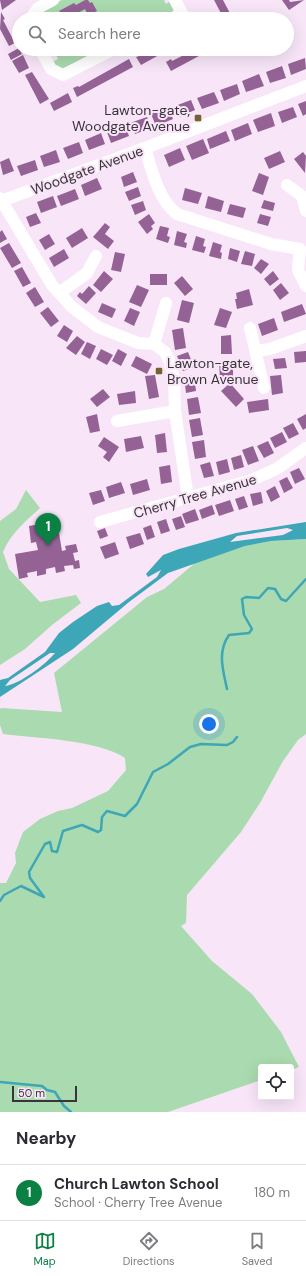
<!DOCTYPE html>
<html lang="en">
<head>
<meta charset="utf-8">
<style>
	body { margin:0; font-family:"DM Sans",sans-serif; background:#f7f7f7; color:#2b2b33 }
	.controls { position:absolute; right:12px; bottom:12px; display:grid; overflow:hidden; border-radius:4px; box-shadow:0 4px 16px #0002 }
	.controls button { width:36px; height:36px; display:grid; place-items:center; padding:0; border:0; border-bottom:1px solid #e1e1e2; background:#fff; color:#2b2b33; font:20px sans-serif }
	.scale { position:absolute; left:12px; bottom:10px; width:65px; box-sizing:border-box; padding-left:4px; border:2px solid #3a333a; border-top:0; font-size:11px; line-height:14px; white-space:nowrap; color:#3a333a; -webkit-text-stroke:3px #f8e6f8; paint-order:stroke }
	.you { position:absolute; left:209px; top:724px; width:14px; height:14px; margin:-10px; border:3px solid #fff; border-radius:50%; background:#1a73e8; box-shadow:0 0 0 6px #1a73e833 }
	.badge { display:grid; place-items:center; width:26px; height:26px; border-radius:50%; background:#0b8043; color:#fff; font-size:13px; font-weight:700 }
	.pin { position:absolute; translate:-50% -33px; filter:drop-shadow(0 1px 2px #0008) }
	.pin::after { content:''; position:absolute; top:21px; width:14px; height:12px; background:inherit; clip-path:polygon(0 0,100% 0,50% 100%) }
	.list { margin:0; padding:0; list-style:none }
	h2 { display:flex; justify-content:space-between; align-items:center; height:52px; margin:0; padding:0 16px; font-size:17px }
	h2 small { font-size:13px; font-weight:400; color:#7c7c81 }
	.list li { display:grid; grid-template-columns:26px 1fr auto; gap:12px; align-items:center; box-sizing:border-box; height:56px; padding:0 16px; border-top:1px solid #e1e1e2 }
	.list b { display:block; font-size:15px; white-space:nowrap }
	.list p { margin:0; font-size:13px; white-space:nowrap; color:#7c7c81 }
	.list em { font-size:13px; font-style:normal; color:#7c7c81 }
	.icon { flex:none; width:22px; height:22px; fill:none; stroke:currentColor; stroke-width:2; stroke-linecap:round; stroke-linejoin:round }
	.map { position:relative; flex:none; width:306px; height:1112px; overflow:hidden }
	.search { position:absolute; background:#fff; box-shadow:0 4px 16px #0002; left:12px; right:12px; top:12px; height:44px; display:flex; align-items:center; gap:10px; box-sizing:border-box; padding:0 14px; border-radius:22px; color:#7c7c81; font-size:15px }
	.sheet { height:108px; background:#fff }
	nav { display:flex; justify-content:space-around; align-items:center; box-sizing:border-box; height:56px; border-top:1px solid #e1e1e2; background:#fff; font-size:11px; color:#7c7c81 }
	nav a { display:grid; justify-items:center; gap:2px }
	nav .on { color:#0b8043 }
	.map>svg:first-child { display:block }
</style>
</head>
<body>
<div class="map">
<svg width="306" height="1112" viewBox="0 0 306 1112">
	<rect width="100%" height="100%" fill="#f8e6f8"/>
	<!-- green -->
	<path fill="#aadaaf" d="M62 0H164L166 4 172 0 174 12 166 19H36L45 9Z
		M53 49H109L63 72 51 63 58 59Z
		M26 490 40 508C25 522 11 533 3 552L9 569 40 602 76 595 81 603 52 625 25 649 0 665V521L16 509Z
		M306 539V734L298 740 283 761 260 803 241 832 187 895 186 923 181 926 212 961 252 994 281 1032 299 1067 291 1070V1067H261V1080L168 1112H0V883H6L16 863 15 853 23 832 40 819 58 811 72 808 108 791 126 770 125 758C99 740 35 738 3 734L0 725V709L1 708 62 712 54 673 147 597 164 589 195 563 245 546 271 541Z"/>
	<!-- water -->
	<path fill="#3da6b7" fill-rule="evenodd" d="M306 522V539L271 541 245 546 168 573 129 602 73 649 0 697V680L8 678 45 652 59 633 73 622 97 606 109 602 112 606 119 605 157 577 161 570 148 577 146 574 163 555 179 549 236 533ZM287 528 293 530 283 535 230 542 237 536ZM50 653H55C45 665 20 684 5 686L10 680Z"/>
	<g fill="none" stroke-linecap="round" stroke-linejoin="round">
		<!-- stream -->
		<path stroke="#3da6b7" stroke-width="2.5" d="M227 689C223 670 217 652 229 635L249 633 252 629 244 615 242 599 246 597 259 598 268 588 275 589 281 599 286 601 306 579
			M0 901 4 895 21 886 44 897 30 878 29 872 45 844 50 842 52 851 57 852 63 831 82 825 98 832 101 830 102 817 107 811 125 816 137 804 153 772 168 764 190 747 201 744 227 745 233 742 237 737
			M0 1082 42 1086 47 1090 55 1092 64 1106 71 1112"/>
	</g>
	<!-- building -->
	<path fill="#946295" d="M0 0H16L2 10Z
		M85 0H88L90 3 92 2 97 11 95 12 99 19H90L85 9 74 15 72 12 70 13 72 16 67 19H50L61 13 59 11 74 3 76 5Z
		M214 0H223L233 19H224Z
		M282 0H289L290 2 304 0 289 10Z
		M1 12 5 19 3 20 15 43 9 46 0 29Z
		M19 48 22 54 11 60 8 54Z
		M151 49H156L159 55 141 65 136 57 148 53 146 51Z
		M196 49H212L171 71 166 62 171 59 172 61Z
		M23 55 29 68 19 73 12 61Z
		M305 58 306 69 291 75 288 64Z
		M129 59 133 67 77 97 73 88 78 86 79 87Z
		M282 66 286 78 270 83 266 72Z
		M32 72 49 99 40 104 25 75Z
		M259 74 264 86 246 92 242 81Z
		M237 84 240 94 224 101 220 90Z
		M214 92 219 103 202 109 197 98Z
		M68 93 72 102 54 111 50 103Z
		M191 100 195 110 179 117 175 106Z
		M306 101V114L303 116 298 104Z
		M168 107 173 119 156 126 151 114Z
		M293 107 297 117 282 123 278 112Z
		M271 113 275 126 258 132 253 120Z
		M147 117 151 128 135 134 130 123Z
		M248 123 252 134 235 141 231 130Z
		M125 125 129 136 111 143 107 132Z
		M226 131 230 141 210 149 207 139Z
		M101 133 105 144 89 150 85 140Z
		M203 139 209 153 192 160 186 146Z
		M79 142 83 153 68 159 63 148Z
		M180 148 185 160 169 167 164 155Z
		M56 150 60 162 44 167 40 156Z
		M280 151 285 162 269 169 264 158Z
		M303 152 306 156 305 173 294 159Z
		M9 158 14 171 3 175 0 162Z
		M35 160 38 170 21 176 17 166Z
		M133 172 137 182 124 187 121 177Z
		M259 173 269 177 263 195 252 191Z
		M97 178 102 189 85 196 81 185Z
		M138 187 141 196 129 201 125 192Z
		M185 188 202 193 198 204 182 200Z
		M75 189 79 199 61 206 57 196Z
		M53 196 57 207 41 213 37 202Z
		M208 196 224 201 221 212 205 208Z
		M264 200 275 203 273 211 261 208Z
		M143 201 146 210 135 215 131 205Z
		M230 204 246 208 243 218 227 214Z
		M36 213 41 223 30 227 26 217Z
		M149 214 155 223 151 226 153 229 147 234 138 222Z
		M260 214 271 217 268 226 257 223Z
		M105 223 110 227 105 234 114 241 108 249 93 237Z
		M160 226 169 228 167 236 170 237 168 243 156 239Z
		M82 228 88 238 72 248 66 238Z
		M2 230 7 239 0 243V232Z
		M177 231 187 234 184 242 187 243 186 248 174 245Z
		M49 234 55 244 45 250 39 240Z
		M196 236 205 239 203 246 206 247 204 253 192 250Z
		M213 242 222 245 220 252 222 253 221 259 209 256Z
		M9 243 21 263 12 268 0 248Z
		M230 248 240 251 237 262 228 259Z
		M64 249 69 258 54 267 49 258Z
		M245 251 255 254 252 266 241 264Z
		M115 252 125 254 121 272 111 270Z
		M261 259 269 264 261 274 254 268Z
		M22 267 31 283 23 287 14 271Z
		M104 271 113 279 101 292 93 285Z
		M273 271 279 279 270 286 264 279Z
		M150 274H167V285H150Z
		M182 276 193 289 185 296 174 283Z
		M281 283 289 293 280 300 273 290Z
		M137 285 149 290 141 307 129 302Z
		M89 286 96 293 86 304 77 296 80 292 82 294Z
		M35 287 44 302 35 307 26 293Z
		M249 289 253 305 237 309 235 299H237L236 293Z
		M182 300 194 303 189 323 177 320Z
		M102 303 116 309 112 318 98 312Z
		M302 304 306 314 284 322 281 312Z
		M48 307 59 321 51 327 40 313Z
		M130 308 140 312 134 326 124 321Z
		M220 308 232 312 226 328 214 325Z
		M274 318 278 330 262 336 258 324Z
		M64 325 73 331 67 342 57 336Z
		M183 328 186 348 175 350 172 330Z
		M231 335 232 354H221V336Z
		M77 336 85 342 76 355 66 348Z
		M87 342 96 346 90 359 81 354Z
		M101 349 113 355 107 365 96 359Z
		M118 349 127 354 121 366 112 361Z
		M306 351V362L295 363 294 352Z
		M188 352 194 367 183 371 177 356Z
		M136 356 152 364 147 374 131 366Z
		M285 358 287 368 275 369 273 359Z
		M219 361H233V379H220Z
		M155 375 159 397 149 399 145 376Z
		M194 375 196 391 186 393 184 377Z
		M281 375 283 393 272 395 270 376Z
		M230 383 244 399 236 407 221 391Z
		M103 389 110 397 97 407 90 399Z
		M135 391 136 403 119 405 117 394Z
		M198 397 201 413 189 415 187 399Z
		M268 399 269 410 249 413 247 402Z
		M97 414 100 431 90 433 86 417Z
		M306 414V428L303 430 297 419Z
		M200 418 203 435 192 437 189 420Z
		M293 423 299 434 289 439 283 428Z
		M282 432 287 442 275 448 270 438Z
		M165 433 167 452 157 453 155 435Z
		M141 436 144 448 126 452 124 439Z
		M104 437 119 447 109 462 103 457 107 452 98 446Z
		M204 440 206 457 195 459 192 442Z
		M268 441 274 453 264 458 257 446Z
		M253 446 259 461 248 465 242 450Z
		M241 455 244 467 234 470 231 458Z
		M227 459 230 472 219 475 216 462Z
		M210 462 214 476 204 478 200 465Z
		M170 465 172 482 161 484 159 467Z
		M299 468 305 479 295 484 290 472Z
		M287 477 293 488 284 493 279 481Z
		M147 479 150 490 133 495 130 484Z
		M121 482 125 493 109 498 106 487Z
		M275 486 280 497 271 502 266 491Z
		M101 490 105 501 93 505 89 493Z
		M261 492 263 503 253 506 250 494Z
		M244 496 248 507 239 510 235 499Z
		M230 500 234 511 219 516 215 505Z
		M212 505 215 514 202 519 199 510Z
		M195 509 199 520 186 524 182 514Z
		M181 516 185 527 176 530 172 519Z
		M166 519 170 531 161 534 157 522Z
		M57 521 62 551 66 550 65 546 76 544 78 552 73 553 75 561 79 560 80 568 74 569 73 565 64 566 65 571 56 573 55 567 46 569V574L37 576V571L27 573 28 577 19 579 15 554 38 550 36 542 31 543 29 526Z
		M151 525 155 537 147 540 143 528Z
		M105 528 108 536 100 539 97 531Z
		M140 533 144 544 130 549 126 537Z
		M115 542 119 554 105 559 100 547Z"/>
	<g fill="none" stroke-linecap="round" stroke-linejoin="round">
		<!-- minor -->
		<path stroke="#fff" stroke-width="12" d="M175 0 185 19
			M30 19 38 8 53 0
			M171 19 182 13
			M40 49 51 69 63 75 114 49
			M145 148C152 171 158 199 177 214L271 244 300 249
			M287 185 302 196 306 211
			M0 198 52 285 72 307 98 327 138 343 154 344 165 352 170 362 174 378 175 411 188 498
			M1 201 145 148 306 86
			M300 249 298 270 306 286
			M59 293 87 273 96 256
			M250 328 264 388
			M154 344 166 303
			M256 351 270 349 306 336
			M117 421 175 411
			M100 522 252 480 278 468 306 448"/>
	</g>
	<!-- markers -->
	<g fill="#766231" stroke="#f8e6f8" stroke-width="1.5">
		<rect x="194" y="114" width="8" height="8" rx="2"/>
		<rect x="155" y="367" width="8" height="8" rx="2"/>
	</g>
	<g text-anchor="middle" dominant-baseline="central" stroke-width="4" stroke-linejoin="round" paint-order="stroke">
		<!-- poi labels -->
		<g font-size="14" fill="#3a333a" stroke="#f8e6f8" text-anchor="end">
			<text x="190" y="110">Lawton-gate,<tspan x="190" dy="16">Woodgate Avenue</tspan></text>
			<text x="167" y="363" text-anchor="start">Lawton-gate,<tspan x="167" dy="16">Brown Avenue</tspan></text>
		</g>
		<!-- street labels -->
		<g font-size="14" fill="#3a333a" stroke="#f8e6f8">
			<text transform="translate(87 170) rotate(-20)">Woodgate Avenue</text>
			<text transform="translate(195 496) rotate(-16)">Cherry Tree Avenue</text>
		</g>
	</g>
</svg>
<div class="controls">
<button><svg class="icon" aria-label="locate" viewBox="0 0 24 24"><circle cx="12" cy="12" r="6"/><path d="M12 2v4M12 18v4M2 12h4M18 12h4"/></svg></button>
</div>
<div class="scale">50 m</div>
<div class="you"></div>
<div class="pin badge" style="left:48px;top:546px">1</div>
<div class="search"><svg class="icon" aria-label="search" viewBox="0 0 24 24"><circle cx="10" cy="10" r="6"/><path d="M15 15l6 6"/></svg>Search here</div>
</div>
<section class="sheet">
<h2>Nearby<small></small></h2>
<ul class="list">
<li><span class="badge">1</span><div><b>Church Lawton School</b><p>School · Cherry Tree Avenue</p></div><em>180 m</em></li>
</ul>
</section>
<nav>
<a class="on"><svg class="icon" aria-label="map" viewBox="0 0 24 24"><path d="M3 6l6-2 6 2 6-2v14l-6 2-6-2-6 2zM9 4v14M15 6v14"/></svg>Map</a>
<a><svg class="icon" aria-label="directions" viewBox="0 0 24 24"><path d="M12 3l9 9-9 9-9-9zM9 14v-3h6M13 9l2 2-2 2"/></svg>Directions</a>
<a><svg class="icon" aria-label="saved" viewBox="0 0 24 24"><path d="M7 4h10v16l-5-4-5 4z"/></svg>Saved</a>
</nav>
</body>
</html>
